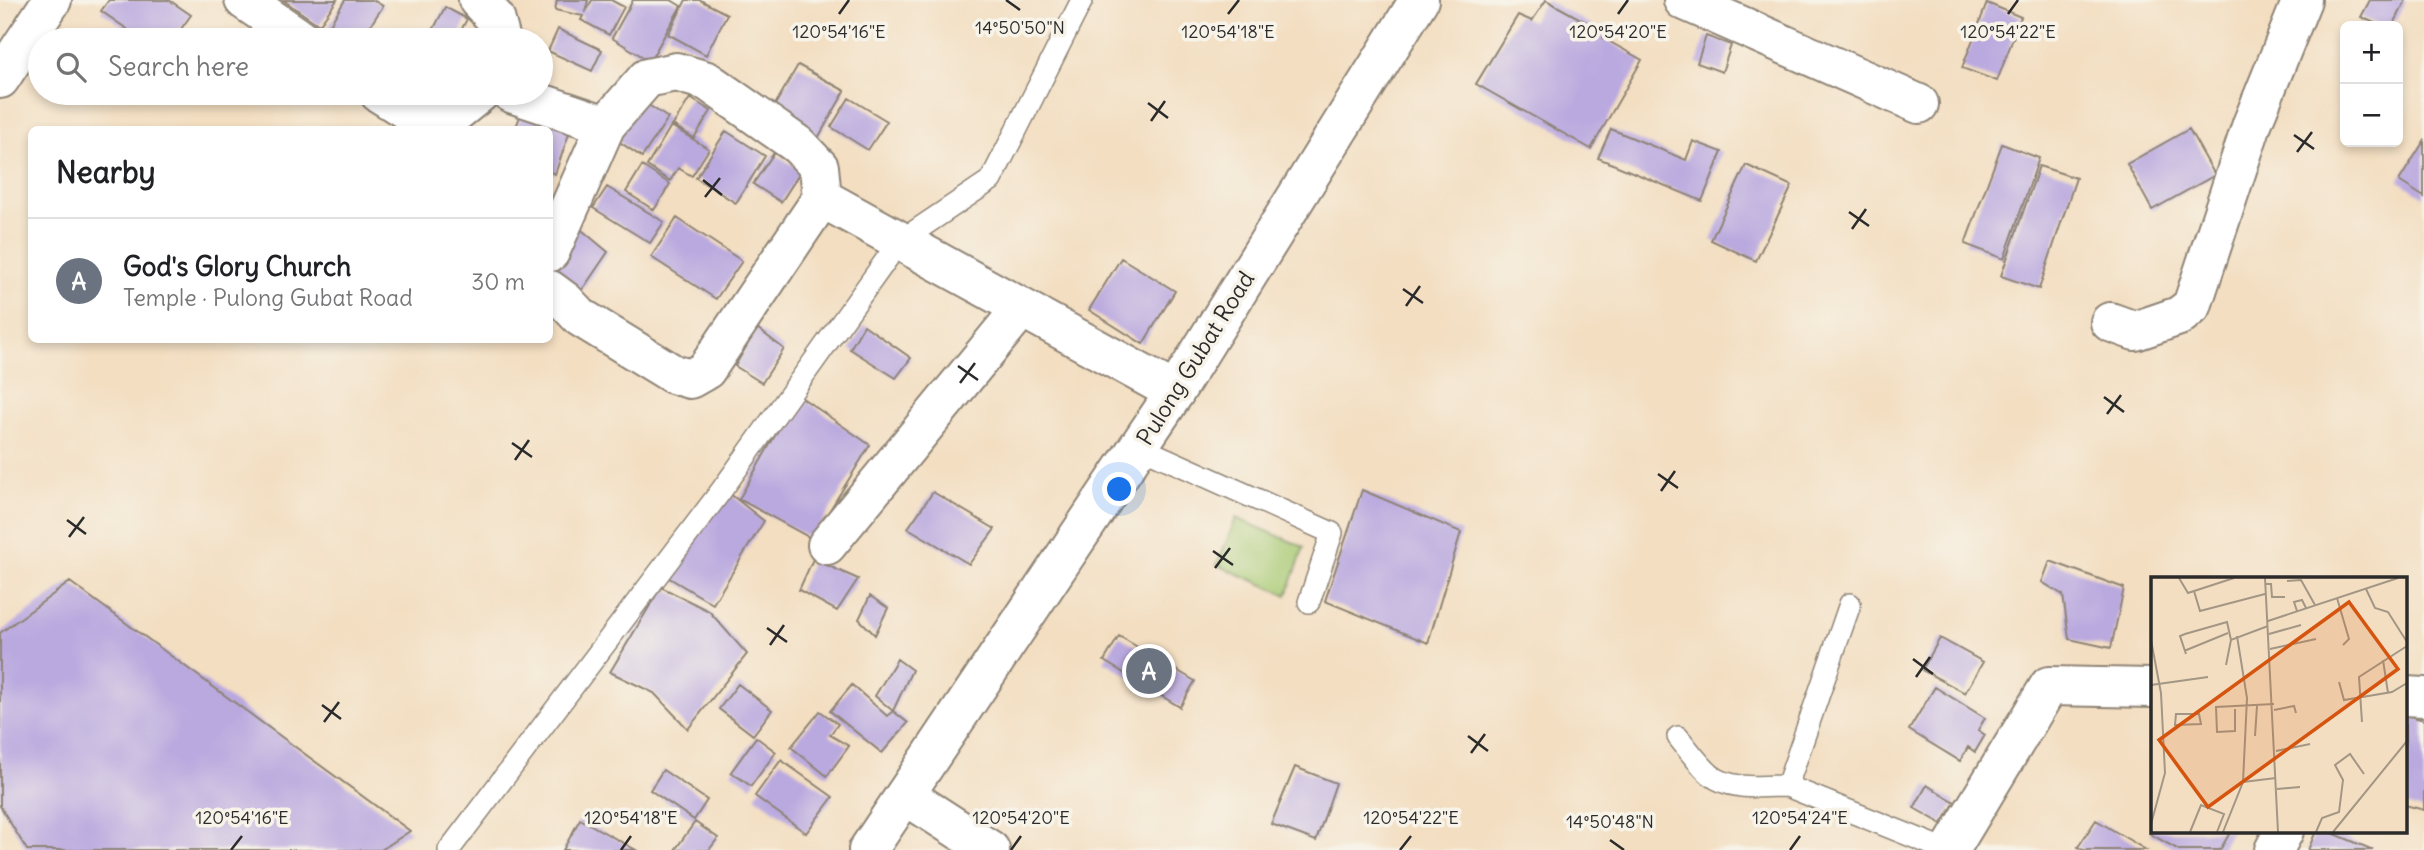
<!DOCTYPE html>
<html lang="en">
<head>
<meta charset="utf-8">
<style>
	body { margin:0; font-family:Delius,sans-serif; background:#f2f2f2; color:#202124 }
	.controls { position:absolute; right:21px; top:21px; display:grid; overflow:hidden; border-radius:10px; box-shadow:0 4px 10px #0003 }
	.controls button { width:63px; height:63px; display:grid; place-items:center; padding:0; border:0; border-bottom:2px solid #e0e0e0; background:#fff; color:#202124; font:35px sans-serif }
	.you { position:absolute; left:1120px; top:490px; width:24px; height:24px; margin:-18px; border:5px solid #fff; border-radius:50%; background:#1a73e8; box-shadow:0 0 0 10px #1a73e833 }
	.badge { display:grid; place-items:center; width:46px; height:46px; border-radius:50%; background:#d1495b; color:#fff; font-size:23px; font-weight:700 }
	.pin { position:absolute; translate:-50% -50%; border:4px solid #fff; box-shadow:0 2px 7px #0006 }
	.list { margin:0; padding:0; list-style:none }
	h2 { display:flex; justify-content:space-between; align-items:center; height:91px; margin:0; padding:0 28px; font-size:30px }
	h2 small { font-size:23px; font-weight:400; color:#757577 }
	.list li { display:grid; grid-template-columns:46px 1fr auto; gap:21px; align-items:center; box-sizing:border-box; height:126px; padding:0 28px; border-top:2px solid #e0e0e0 }
	.list b { display:block; font-size:26px; white-space:nowrap }
	.list p { margin:0; font-size:23px; white-space:nowrap; color:#757577 }
	.list em { font-size:23px; font-style:normal; color:#757577 }
	.icon { flex:none; width:38px; height:38px; fill:none; stroke:currentColor; stroke-width:2; stroke-linecap:round; stroke-linejoin:round }
	.map { position:relative; flex:none; width:2424px; height:850px; overflow:hidden }
	.search { position:absolute; background:#fff; box-shadow:0 4px 10px #0003; left:28px; top:28px; width:525px; height:77px; display:flex; align-items:center; gap:18px; box-sizing:border-box; padding:0 24px; border-radius:38px; color:#757577; font-size:26px }
	.panel { position:absolute; background:#fff; box-shadow:0 4px 10px #0003; left:28px; top:126px; width:525px; height:217px; border-radius:10px }
	.map>svg:first-child { display:block }
</style>
</head>
<body>
<div class="map">
<svg width="2424" height="850" viewBox="0 0 2424 850">
	<rect width="100%" height="100%" fill="#f7f3e8"/>
	<filter id="ink" filterUnits="userSpaceOnUse"><feTurbulence type="fractalNoise" baseFrequency=".0143" numOctaves="2"/><feDisplacementMap in="SourceGraphic" scale="14" xChannelSelector="R" yChannelSelector="G"/><feConvolveMatrix kernelMatrix="1 2 1 2 8 2 1 2 1" color-interpolation-filters="sRGB"/></filter>
	<filter id="wash" filterUnits="userSpaceOnUse"><feTurbulence type="fractalNoise" baseFrequency=".00686" numOctaves="4" result="noise"/><feDisplacementMap in="SourceGraphic" scale="28" xChannelSelector="R" yChannelSelector="G"/><feGaussianBlur stdDeviation="1.57" result="paint"/><feColorMatrix in="noise" values="0 0 0 0 0 0 0 0 0 0 0 0 0 0 0 0 0 1.4 0 .05"/><feComposite in="paint" operator="in"/></filter>
	<g filter="url(#wash)">
		<rect width="100%" height="100%" fill="#f3dec1"/>
		<!-- park -->
		<path fill="#a7c972" stroke="#697a4e" stroke-width="2" d="M1236 518 1304 547 1287 595 1217 565Z"/>
		<g id="blocks">
			<!-- building -->
			<path fill="#baa9df" d="M109 0H169L191 15 173 40H143L101 11Z
				M283 0H337L319 25Z
				M345 0H373L383 6 361 40H340L326 31Z
				M557 0H588L585 13 592 0H611L624 7 609 35 581 20 583 16 555 10Z
				M633 0H671L681 6 650 61 612 38Z
				M686 0H700L727 14 706 55 668 34Z
				M1546 0 1606 33 1603 38 1642 60 1591 149 1476 84 1518 15 1532 21Z
				M2370 0H2406L2393 26H2381L2361 17Z
				M1987 3 2021 17 1997 81 1962 68Z
				M445 7 467 19 456 40H444L431 34Z
				M558 29 602 50 592 71 548 51Z
				M1706 36 1731 45 1722 72 1697 63Z
				M798 65 845 91 814 145 768 117Z
				M638 98 668 118 642 157 612 137Z
				M690 98 711 111 694 138 673 125Z
				M849 98 887 121 868 150 831 127Z
				M523 108 572 125 555 174 550 172V130H515Z
				M671 126 709 149 692 176 678 168 670 181 647 166Z
				M1611 129 1686 160 1693 141 1722 152 1702 201 1598 158Z
				M2189 129 2215 175 2152 210 2127 164Z
				M726 131 765 156 736 203 696 178Z
				M2424 141V197L2399 181Z
				M2002 144 2039 158 2004 259 1965 244Z
				M774 153 801 171 781 202 753 184Z
				M1746 165 1792 186 1756 261 1711 240Z
				M642 166 670 184 654 210 626 192Z
				M2039 166 2076 178 2039 289 2001 276Z
				M607 187 664 222 650 243 593 208Z
				M677 218 742 261 716 299 651 257Z
				M577 226 608 252 578 296 550 273Z
				M1121 258 1175 291 1143 344 1089 310Z
				M864 325 911 358 896 378 850 349Z
				M757 328 784 349 762 383 735 366Z
				M798 395 870 445 812 539 739 499Z
				M1362 490 1461 532 1428 643 1325 601Z
				M933 492 995 529 969 564 908 528Z
				M729 493 764 521 713 604 666 576Z
				M813 559 858 579 837 611 799 590Z
				M2050 561 2124 588 2111 648 2069 639 2063 595 2042 582Z
				M70 582 410 831 381 850H27L0 806V633Z
				M661 587 709 611 747 654 688 729 654 693 610 672Z
				M870 596 888 608 875 635 859 619Z
				M1119 636 1195 681 1180 707 1104 661Z
				M1940 638 1983 662 1965 693 1922 670Z
				M897 659 912 670 893 711 875 696Z
				M738 684 772 710 753 735 719 709Z
				M852 685 887 716 893 711 908 723 882 753 830 711Z
				M1935 687 1985 718 1978 730 1985 735 1975 752 1968 747 1960 761 1909 730Z
				M820 711 838 724 830 735 849 746 827 776 791 747Z
				M2405 715 2424 720V810L2405 805Z
				M756 737 776 752 751 786 731 772Z
				M781 760 833 797 806 833 755 796Z
				M1295 767 1336 783 1316 841 1271 824Z
				M663 770 707 800 694 820 650 790Z
				M1927 785 1955 802 1942 824 1914 808Z
				M580 819 636 850H563Z
				M2096 820 2146 850H2083L2078 847Z
				M695 822 718 838 709 850H675Z
				M2152 831H2231L2220 850H2179L2150 834Z
				M2316 831H2328L2373 850H2308Z"/>
		</g>
	</g>
	<g filter="url(#ink)">
		<use href="#blocks" fill-opacity="0" stroke="#8f8476" stroke-width="2"/>
		<g fill="none" stroke-linecap="round" stroke-linejoin="round">
			<!-- lane casing -->
			<g stroke="#8f8476" stroke-width="24">
				<path id="lane" d="M1140 447 1332 533 1309 602
					M1850 604 1787 786 1946 850
					M1678 737C1688 749 1699 765 1711 775 1731 791 1763 786 1787 786
					M449 850 721 491 899 242 991 180 1082 0"/>
			</g>
			<!-- street casing -->
			<g stroke="#8f8476" stroke-width="42">
				<path id="street" d="M244 0 302 40
					M478 0 495 18 501 40
					M1683 0 1919 104
					M0 79 52 0
					M379 93 422 120 445 121 480 93
					M511 93 606 125
					M822 198 1175 392
					M550 252 606 125 647 78 676 72 707 81 798 145 819 167 822 198 706 370 690 379 673 374 580 317 565 301 550 290
					M2110 322 2135 331 2179 316 2192 306 2252 124 2302 0
					M827 545 1021 309
					M2405 696 2424 697
					M905 795 990 850
					M1950 850 2049 686 2153 688
					M2274 850 2284 831"/>
			</g>
			<!-- secondary casing -->
			<g stroke="#8f8476" stroke-width="42">
				<path id="secondary" d="M868 850 1175 392 1419 0"/>
			</g>
			<!-- lane -->
			<use href="#lane" stroke="#fff" stroke-width="21"/>
			<!-- street -->
			<use href="#street" stroke="#fff" stroke-width="38"/>
			<!-- secondary -->
			<use href="#secondary" stroke="#fff" stroke-width="38"/>
		</g>
	</g>
	<!-- ticks -->
	<path fill="none" stroke="#2b2b2b" stroke-width="2.5" d="M1006 0 1020 10M839 14 849 0M1228 14 1239 0M1618 14 1628 0M2008 14 2018 0M1148 103 1168 118M1151 121 1165 101M2294 135 2314 149M2297 152 2312 132M703 180 722 195M705 197 720 178M1849 212 1869 226M1852 229 1866 209M1403 289 1423 303M1406 306 1420 286M958 366 978 380M960 383 975 363M2104 397 2124 412M2107 414 2121 395M512 443 532 457M515 460 529 440M1658 474 1678 488M1661 491 1675 471M67 520 86 534M69 537 84 517M1213 551 1233 565M1215 568 1230 548M767 628 787 642M770 645 784 625M1913 659 1933 674M1916 677 1930 657M322 705 341 719M324 722 339 702M1468 736 1488 751M1471 753 1485 734M1610 840 1624 850M231 850 242 836M621 850 631 836M1011 850 1021 836M1400 850 1411 836M1790 850 1800 836"/>
	<g text-anchor="middle" dominant-baseline="central" stroke-width="7" stroke-linejoin="round" paint-order="stroke">
		<!-- street labels -->
		<g font-size="23" fill="#2b2b2b" stroke="#f7f3e8">
			<text transform="translate(1195 358) rotate(-58)">Pulong Gubat Road</text>
		</g>
	</g>
	<!-- overview -->
	<g transform="translate(2151 577)">
		<rect width="256" height="256" fill="#f3dec1"/>
		<path fill="none" stroke="#a39685" stroke-width="2" d="M28 1 37 16 83 1M114 1 127 255M136 4 150 3 164 28M114 7H120L121 20H134M215 12 224 31 237 35 256 65M43 14 49 34 114 17M186 21 198 62 192 68M146 34 143 25 151 23 155 31M117 44 247 1M118 57 150 48M0 63 10 116 14 196 0 247M119 72 165 62M33 74 77 56M35 77 29 59 34 57 76 45 80 63 117 49M232 83 237 116M75 88 80 63M188 105 193 123 241 115 256 106M0 108 57 100M84 132V154L66 155 65 130 123 127M123 133 143 129 145 136M25 137H48L50 147 24 148ZM211 145 208 100 256 69M104 159 106 129M125 174 159 167M92 205 125 201M126 212 149 210M39 255 50 228 73 237 66 255M72 255 92 205 96 121 86 59M165 255 171 241 188 235 192 203 184 188 199 177 213 197M182 255 256 164"/>
		<path fill="#d5540f" fill-opacity="0.15" stroke="#d5540f" stroke-width="3.5" d="M198 25 247 92 57 230 8 163Z"/>
		<rect width="256" height="256" fill="none" stroke="#2b2b2b" stroke-width="3.5"/>
	</g>
	<g font-size="18" text-anchor="middle" fill="#2b2b2b" stroke="#f7f3e8" stroke-width="7" stroke-linejoin="round" paint-order="stroke">
		<text x="1020" y="34">14°50'50"N</text>
		<text x="839" y="38">120°54'16"E</text>
		<text x="1228" y="38">120°54'18"E</text>
		<text x="1618" y="38">120°54'20"E</text>
		<text x="2008" y="38">120°54'22"E</text>
		<text x="242" y="824">120°54'16"E</text>
		<text x="631" y="824">120°54'18"E</text>
		<text x="1021" y="824">120°54'20"E</text>
		<text x="1411" y="824">120°54'22"E</text>
		<text x="1800" y="824">120°54'24"E</text>
		<text x="1610" y="828">14°50'48"N</text>
	</g>
</svg>
<div class="controls">
<button>+</button>
<button>−</button>
</div>
<div class="you"></div>
<div class="pin badge" style="left:1149px;top:671px;background:#6b7280">A</div>
<div class="search"><svg class="icon" aria-label="search" viewBox="0 0 24 24"><circle cx="10" cy="10" r="6"/><path d="M15 15l6 6"/></svg>Search here</div>
<section class="panel">
<h2>Nearby<small></small></h2>
<ul class="list">
<li><span class="badge" style="background:#6b7280">A</span><div><b>God's Glory Church</b><p>Temple · Pulong Gubat Road</p></div><em>30 m</em></li>
</ul>
</section>
</div>
</body>
</html>
